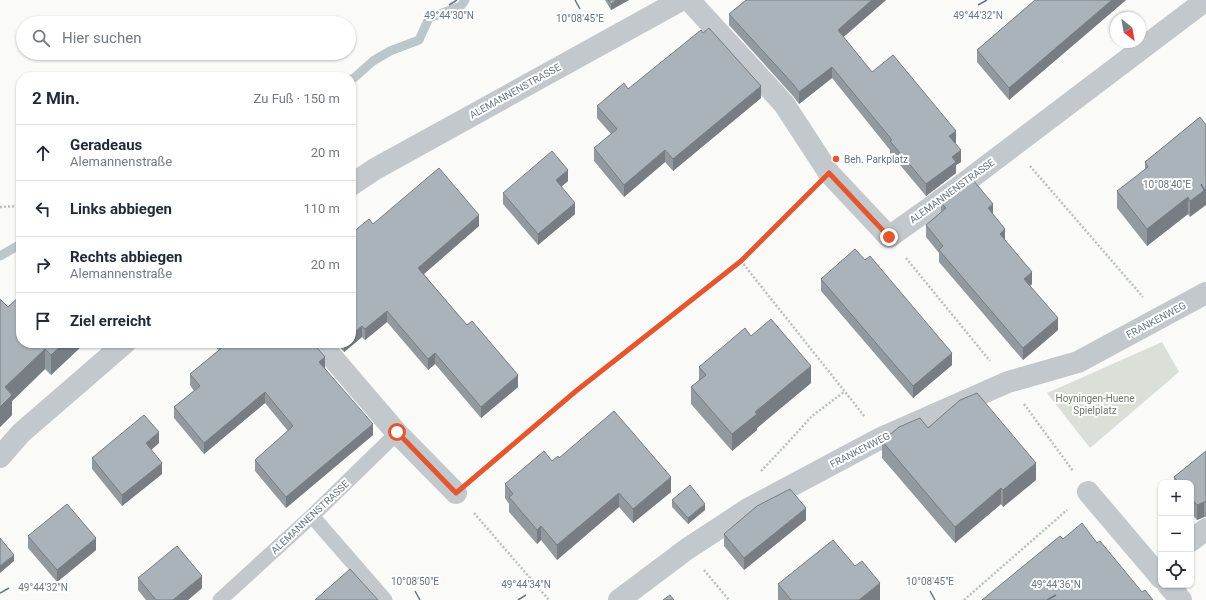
<!DOCTYPE html>
<html lang="de">
<head>
<meta charset="utf-8">
<style>
	body { margin:0; font-family:Roboto,sans-serif; background:#f2f2f3; color:#1f2937 }
	.controls { position:absolute; right:12px; bottom:12px; display:grid; overflow:hidden; border-radius:8px; box-shadow:0 1px 3px #0004 }
	.controls button { width:36px; height:36px; display:grid; place-items:center; padding:0; border:0; border-bottom:1px solid #e0e1e3; background:#fff; color:#1f2937; font:20px sans-serif }
	.compass { position:absolute; left:1110px; top:12px; width:36px; height:36px; border-radius:50%; background:#fff; box-shadow:0 1px 3px #0004; rotate:149deg }
	.stop { position:absolute; width:12px; height:12px; margin:-9px; border:3px solid #e4572e; border-radius:50%; background:#fff }
	.stop.end { background:#e4572e; border-color:#fff; box-shadow:0 1px 4px #0008 }
	.list { margin:0; padding:0; list-style:none }
	h2 { display:flex; justify-content:space-between; align-items:center; height:52px; margin:0; padding:0 16px; font-size:17px }
	h2 small { font-size:13px; font-weight:400; color:#747a83 }
	.list li { display:grid; grid-template-columns:26px 1fr auto; gap:12px; align-items:center; box-sizing:border-box; height:56px; padding:0 16px; border-top:1px solid #e0e1e3 }
	.list b { display:block; font-size:15px; white-space:nowrap }
	.list p { margin:0; font-size:13px; white-space:nowrap; color:#747a83 }
	.list em { font-size:13px; font-style:normal; color:#747a83 }
	.icon { flex:none; width:22px; height:22px; fill:none; stroke:currentColor; stroke-width:2; stroke-linecap:round; stroke-linejoin:round }
	.map { position:relative; flex:none; width:1206px; height:600px; overflow:hidden }
	.search { position:absolute; background:#fff; box-shadow:0 1px 3px #0004; left:16px; top:16px; width:340px; height:44px; display:flex; align-items:center; gap:10px; box-sizing:border-box; padding:0 14px; border-radius:22px; color:#747a83; font-size:15px }
	.panel { position:absolute; background:#fff; box-shadow:0 1px 3px #0004; left:16px; top:72px; width:340px; height:276px; border-radius:16px }
	.map>svg:first-child { display:block }
</style>
</head>
<body>
<div class="map">
<svg width="1206" height="600" viewBox="0 0 1206 600">
	<rect width="100%" height="100%" fill="#fafaf8"/>
	<!-- green -->
	<path fill="#dadfd7" d="M1162 342 1179 372 1090 448 1047 393Z"/>
	<g fill="none" stroke-linecap="round" stroke-linejoin="round">
		<!-- stream -->
		<path stroke="#bbc7cb" stroke-width="9" d="M351 79 354 78 373 61 390 51 419 40 429 18 461 6 465 0
			M0 256 21 244"/>
		<!-- path -->
		<path stroke="#bbbfc2" stroke-width="2.5" stroke-dasharray="2 2" stroke-linecap="butt" d="M1030 166 1143 297
			M0 207 21 206
			M906 258 990 361
			M741 261 865 417
			M1024 404 1073 471
			M761 471 781 450 812 416 844 392
			M476 476 576 391 741 261 810 191
			M474 513 549 600
			M704 570 729 600
			M964 600 1067 510"/>
		<!-- service -->
		<path stroke="#c3c8cc" stroke-width="15" d="M312 516 385 600
			M220 600 312 516 397 433"/>
		<!-- minor -->
		<path stroke="#c3c8cc" stroke-width="22" d="M689 0 784 104 829 173 889 237 955 190 1206 0
			M351 185 375 169 681 0
			M320 343 397 433 456 493
			M0 457 21 433 125 343
			M1088 492 1161 578
			M1191 541 1206 529
			M1168 585 1181 600
			M619 600 687 549 748 509 881 438 1008 382 1078 362 1206 293"/>
	</g>
	<!-- wall -->
	<path fill="#929a9f" d="M605 0H629L611 10Z
		M746 0H886L843 37 872 72 956 143H955L961 162 956 165V173L926 196 890 153V150L832 78 799 104 793 96 729 25V14Z
		M1035 0H1126L1009 100 977 62V50Z
		M628 89 761 98 673 171 665 162 624 197 594 161V148L611 134 597 118V106Z
		M1200 117 1190 217 1188 214 1147 246 1117 208V191L1145 170V162Z
		M568 181 561 187 575 214 538 245 503 204V193Z
		M941 203 993 214 1005 240 1032 284 1030 286 1058 330 1023 360 939 262V253L926 237V225L941 212Z
		M373 224 479 226 424 274 518 387 481 418 435 364 428 370 387 322 365 340 362 337 344 352 336 343H351Z
		M821 279 952 365 913 398 821 291Z
		M0 299 8 307 85 343 51 375 45 369 12 401V415L0 427Z
		M751 336 811 383 757 428V430L732 451 691 404V387L699 380V367Z
		M217 343H313L325 368 373 435 286 508 255 471V460L288 431 265 403 204 454 174 418V407L194 391 190 385V374L219 350 217 349Z
		M928 428 1036 480 1003 507 1001 504 955 543 882 458V441Z
		M159 443 151 450 162 474 122 506 92 469V458Z
		M1206 451V517H1204L1197 520 1191 513V483H1174V477Z
		M559 458 671 492 633 523 619 507 557 560 541 540 537 544 509 512V504L505 498V484Z
		M672 500 705 510 688 524 672 507Z
		M806 520 744 570 724 546V534Z
		M28 536 96 550 57 582 28 548Z
		M138 578 202 588 188 600H146L138 590Z
		M778 584 880 600H778Z"/>
	<!-- shaded-wall -->
	<path fill="#777d82" d="M617 0H629L611 10V4Z
		M872 0H886L838 42V30Z
		M1112 0H1126L1009 100V88Z
		M832 67V78L799 104V92Z
		M761 86V98L673 171V159Z
		M956 131V143L949 148V136Z
		M665 150V162L624 197V185Z
		M961 150V162L956 165V173L926 196V184L952 157Z
		M568 170V181L556 191V180Z
		M1206 189V205L1190 217V201Z
		M1188 197V214L1147 246V229Z
		M575 203V214L538 245V234Z
		M993 204V216L988 208Z
		M479 215V226L418 279V268Z
		M1005 229V241L1000 234Z
		M1032 272V284L1024 291V279Z
		M387 311V322L365 340V329Z
		M1058 318V330L1023 360V348Z
		M362 326V337L344 352V343H351V335Z
		M64 343H85L51 375V355Z
		M45 349V369L12 401V415L0 427V407L5 387Z
		M435 353V364L428 370V359Z
		M952 353V365L913 398V386Z
		M325 357V368L319 373V362Z
		M811 366V383L757 428V430L732 451V434L755 412Z
		M518 375V387L481 418V407Z
		M265 392V403L204 454V443Z
		M373 424V435L286 508V497Z
		M159 432V443L146 454V443Z
		M162 463V474L122 506V495Z
		M1036 463V480L1003 507V490Z
		M671 477V492L633 523V509Z
		M1001 488V504L955 543V527Z
		M619 493V507L557 560V545Z
		M1204 502V517L1197 520V505Z
		M705 504V510L688 524V518Z
		M806 508V520L744 570V558Z
		M541 526V540L537 544V530Z
		M96 538V550L57 582V570Z
		M14 555V561L0 573V566Z
		M202 576V588L188 600H173Z
		M880 583V600H859Z"/>
	<!-- building -->
	<path fill="#aab3b9" stroke="#777d82" d="M608 0H617L611 4Z
		M746 0H872L838 30 872 72 893 55 956 131 949 136 961 150 952 157 956 162 926 184 890 141 892 140 832 67 799 92 793 84 729 14Z
		M1035 0H1112L1009 88 977 50Z
		M709 28 761 86 673 159 665 150 624 185 594 148 617 129 597 106 624 83 628 89 701 30 703 33Z
		M1200 117 1206 125V189L1190 201 1188 197 1147 229 1117 191 1148 167 1145 162Z
		M552 151 568 170 556 180 575 203 538 234 503 193Z
		M439 168 479 215 418 268 467 325 472 321 518 375 481 407 435 353 428 359 387 311 365 329 362 326 351 335V234L369 219 373 224Z
		M973 180 993 204 988 208 1005 229 1000 234 1032 272 1024 279 1058 318 1023 348 939 250 943 246 926 225 946 208 941 203Z
		M855 249 865 260 870 256 952 353 913 386 821 279Z
		M21 295V343H64L51 355 45 349 5 387 12 395 0 407V299L8 307Z
		M771 319 811 366 755 412 757 414 732 434 691 387 706 375 699 367 745 328 751 336Z
		M221 343H313L325 357 319 362 373 424 286 497 255 460 293 426 265 392 204 443 174 407 200 386 190 374 224 346Z
		M977 393 1036 463 1003 490 1001 488 955 527 882 441 899 427 920 418 928 428 960 400Z
		M614 411 671 477 633 509 619 493 557 545 541 526 537 530 509 497 513 494 505 484 544 451 552 461 558 456 559 458Z
		M144 415 159 432 146 443 162 463 122 495 92 458Z
		M1206 451V502H1204L1197 505 1191 498V483H1179L1174 477Z
		M690 485 705 504 688 518 672 500Z
		M790 489 806 508 744 558 724 534 757 506Z
		M67 504 96 538 57 570 28 536Z
		M1082 523 1097 543 1100 541 1142 592 1145 590 1153 600H982L1060 536 1063 539Z
		M0 538 14 555 0 566Z
		M833 540 855 566 862 561 880 583 859 600H791L778 584Z
		M177 546 202 576 173 600H156L138 578Z
		M350 569 378 600H315Z
		M670 595 674 600H663Z"/>
	<g fill="none" stroke-linecap="round" stroke-linejoin="round">
		<!-- route -->
		<path stroke="#e4572e" stroke-width="5" d="M397 432 456 493 576 391 741 261 829 173 889 237"/>
	</g>
	<!-- ticks -->
	<path fill="none" stroke="#657683" stroke-width="1.5" d="M575 0 580 9M449 5 457 0M978 5 987 0M1201 184 1206 193M415 591 420 600M930 591 935 600M0 593 9 588M518 600 526 595M1047 600 1056 595"/>
	<!-- markers -->
	<circle fill="#e4572e" stroke="#fff" stroke-width="1.5" cx="836" cy="159" r="4"/>
	<g text-anchor="middle" dominant-baseline="central" stroke-width="4" stroke-linejoin="round" paint-order="stroke">
		<!-- street labels -->
		<g font-size="10" fill="#657683" stroke="#fff">
			<text transform="translate(515 91) rotate(-29)">ALEMANNENSTRASSE</text>
			<text transform="translate(952 191) rotate(-36)">ALEMANNENSTRASSE</text>
			<text transform="translate(1156 320) rotate(-28)">FRANKENWEG</text>
			<text transform="translate(860 450) rotate(-27)">FRANKENWEG</text>
			<text transform="translate(310 517) rotate(-43)">ALEMANNENSTRASSE</text>
		</g>
		<!-- poi labels -->
		<g font-size="10" fill="#657683" stroke="#fff" text-anchor="start">
			<text x="844" y="159">Beh. Parkplatz</text>
		</g>
		<!-- park labels -->
		<g font-size="10" fill="#687a64" stroke="#fff">
			<text x="1095" y="398">Hoyningen-Huene<tspan x="1095" dy="12">Spielplatz</tspan></text>
		</g>
	</g>
	<g font-size="10" text-anchor="middle" fill="#657683" stroke="#fff" stroke-width="4" stroke-linejoin="round" paint-order="stroke">
		<text x="449" y="19">49°44'30"N</text>
		<text x="978" y="19">49°44'32"N</text>
		<text x="580" y="22">10°08'45"E</text>
		<text x="1167" y="188">10°08'40"E</text>
		<text x="415" y="585">10°08'50"E</text>
		<text x="930" y="585">10°08'45"E</text>
		<text x="526" y="588">49°44'34"N</text>
		<text x="1056" y="588">49°44'36"N</text>
		<text x="43" y="591">49°44'32"N</text>
	</g>
</svg>
<div class="controls">
<button>+</button>
<button>−</button>
<button><svg class="icon" aria-label="locate" viewBox="0 0 24 24"><circle cx="12" cy="12" r="6"/><path d="M12 2v4M12 18v4M2 12h4M18 12h4"/></svg></button>
</div>
<svg class="compass" viewBox="-18 -18 36 36"><path d="M0-13l5 13h-10z" fill="#e53935"/><path d="M0 13l5-13h-10z" fill="#747a83"/></svg>
<div class="stop" style="left:397px;top:432px"></div>
<div class="stop end" style="left:889px;top:237px"></div>
<div class="search"><svg class="icon" aria-label="search" viewBox="0 0 24 24"><circle cx="10" cy="10" r="6"/><path d="M15 15l6 6"/></svg>Hier suchen</div>
<section class="panel">
<h2>2 Min.<small>Zu Fuß · 150 m</small></h2>
<ul class="list">
<li><svg class="icon" aria-label="ahead" viewBox="0 0 24 24"><path d="M12 20V5M6 11l6-6 6 6"/></svg><div><b>Geradeaus</b><p>Alemannenstraße</p></div><em>20 m</em></li>
<li><svg class="icon" aria-label="left" viewBox="0 0 24 24"><path d="M17 20v-9H6M10 6l-5 5 5 5"/></svg><div><b>Links abbiegen</b></div><em>110 m</em></li>
<li><svg class="icon" aria-label="right" viewBox="0 0 24 24"><path d="M7 20v-9h11M14 6l5 5-5 5"/></svg><div><b>Rechts abbiegen</b><p>Alemannenstraße</p></div><em>20 m</em></li>
<li><svg class="icon" aria-label="arrive" viewBox="0 0 24 24"><path d="M6 21V4h12l-3 4 3 4H6"/></svg><div><b>Ziel erreicht</b></div></li>
</ul>
</section>
</div>
</body>
</html>
